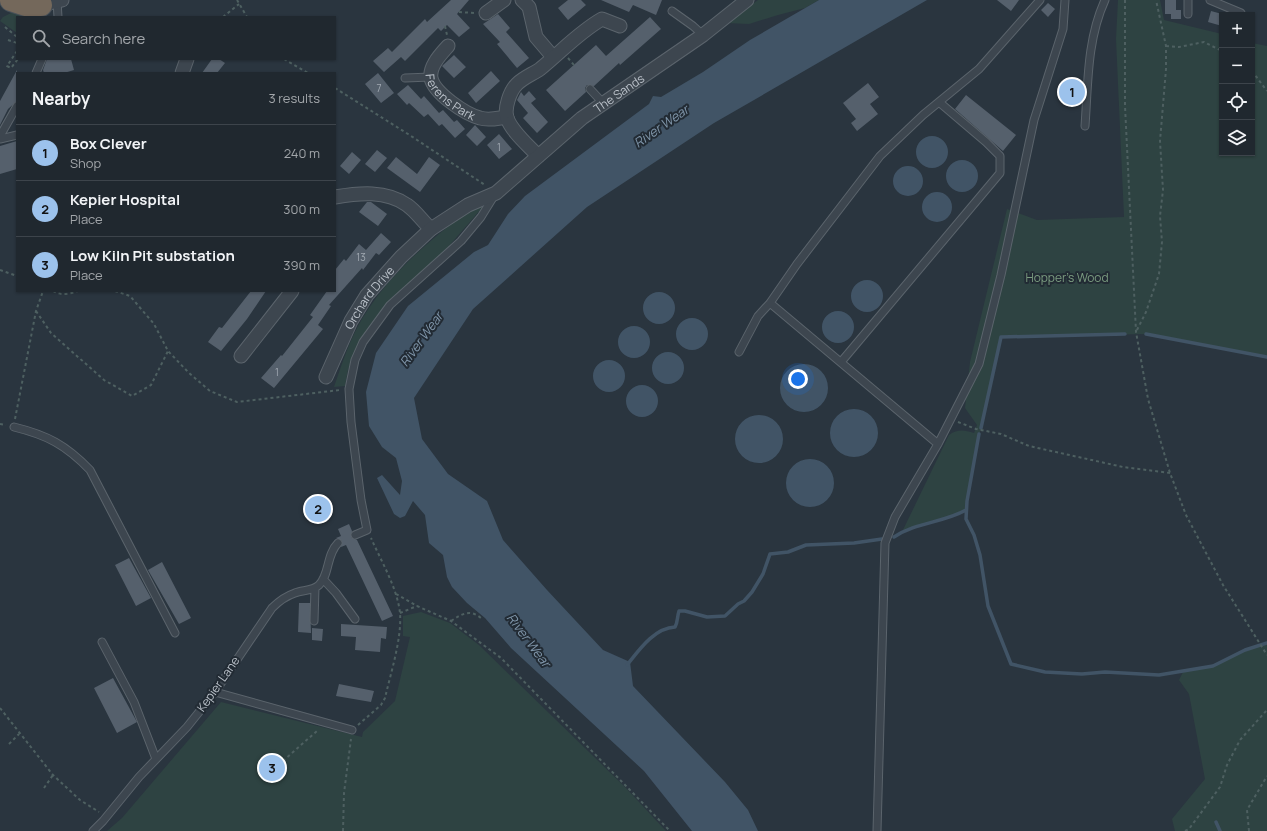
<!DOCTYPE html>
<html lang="en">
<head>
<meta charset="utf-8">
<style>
	body { margin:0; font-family:Manrope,sans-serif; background:#283037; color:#f1f3f6 }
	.controls { position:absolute; right:12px; top:12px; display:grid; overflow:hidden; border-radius:0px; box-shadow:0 1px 3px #0004 }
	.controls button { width:36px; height:36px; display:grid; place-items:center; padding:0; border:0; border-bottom:1px solid #3d444b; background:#20282f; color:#f1f3f6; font:20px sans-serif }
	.you { position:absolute; left:798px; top:379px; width:14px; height:14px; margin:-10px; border:3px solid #fff; border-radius:50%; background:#1a73e8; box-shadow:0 0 0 6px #1a73e833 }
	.badge { display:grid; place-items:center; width:26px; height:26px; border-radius:50%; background:#9cc2ec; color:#111; font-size:13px; font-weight:700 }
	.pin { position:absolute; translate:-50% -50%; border:2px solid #fff; box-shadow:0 1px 4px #0006 }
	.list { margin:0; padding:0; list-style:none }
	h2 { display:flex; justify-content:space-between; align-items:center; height:52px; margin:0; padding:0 16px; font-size:17px }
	h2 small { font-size:13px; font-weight:400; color:#a2a6aa }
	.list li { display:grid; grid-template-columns:26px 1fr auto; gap:12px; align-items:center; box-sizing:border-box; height:56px; padding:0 16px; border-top:1px solid #3d444b }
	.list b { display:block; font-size:15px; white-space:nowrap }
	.list p { margin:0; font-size:13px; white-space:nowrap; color:#a2a6aa }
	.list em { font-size:13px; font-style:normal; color:#a2a6aa }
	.icon { flex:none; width:22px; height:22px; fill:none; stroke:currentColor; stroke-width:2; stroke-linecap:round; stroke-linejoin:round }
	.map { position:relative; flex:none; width:1267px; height:831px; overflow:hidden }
	.search { position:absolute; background:#20282f; box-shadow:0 1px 3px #0004; left:16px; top:16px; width:320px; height:44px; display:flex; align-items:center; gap:10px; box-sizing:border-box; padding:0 14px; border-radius:0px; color:#a2a6aa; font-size:15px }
	.panel { position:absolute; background:#20282f; box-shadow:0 1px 3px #0004; left:16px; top:72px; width:320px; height:220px; border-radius:0px }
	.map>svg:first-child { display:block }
</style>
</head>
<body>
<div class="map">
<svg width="1267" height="831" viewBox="0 0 1267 831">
	<rect width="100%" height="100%" fill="#2a353f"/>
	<!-- green -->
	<path fill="#2e4342" d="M758 0H819L805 8 778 15 749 24 726 23Z
		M1118 0H1160L1164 20 1222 34V153H1252V43L1267 46V357L1146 334 1001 337 972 468 966 510C945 522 922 522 902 532L949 435C958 429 964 430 974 433L977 425 965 408 970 362 1007 209 1037 220 1124 217 1116 39Z
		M13 12 48 16 17 17V33L0 21 3 17Z
		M480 203 483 205 482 208 442 254 387 303 362 338 348 370 345 386 334 387C341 367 347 347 357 328 384 277 433 236 480 203Z
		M421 612 450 623 479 645 625 787 666 831H107L122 818 221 702 362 737 363 732 395 701 410 637 403 636V616Z
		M1267 643V831H1175L1172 819 1205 779 1189 694 1179 680 1184 670 1213 666 1245 650Z"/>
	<!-- water -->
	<path fill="#415466" d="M819 0H927L714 123 587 207 473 309 414 398 422 439 448 474 487 501 503 540 547 590 603 650 630 662 633 686 725 782 748 810 758 831H692L644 771 511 648 485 618 467 603 452 587 447 577 443 555 429 543 425 515 413 501 405 516 400 518 394 514 377 478 382 475 400 495 402 481 396 458 382 447 369 426 366 392 376 353 408 306 474 252 488 245 508 214 525 196 649 104 653 96 661 97 703 72 750 40Z
		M916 152a16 16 0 1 1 32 0a16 16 0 1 1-32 0Z
		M946 176a16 16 0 1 1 32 0a16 16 0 1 1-32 0Z
		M893 181a15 15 0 1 1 30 0a15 15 0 1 1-30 0Z
		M922 207a15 15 0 1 1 30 0a15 15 0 1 1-30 0Z
		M851 296a16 16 0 1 1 32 0a16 16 0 1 1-32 0Z
		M643 308a16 16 0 1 1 32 0a16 16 0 1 1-32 0Z
		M822 327a16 16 0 1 1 32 0a16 16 0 1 1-32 0Z
		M676 334a16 16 0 1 1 32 0a16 16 0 1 1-32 0Z
		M618 342a16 16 0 1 1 32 0a16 16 0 1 1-32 0Z
		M652 368a16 16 0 1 1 32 0a16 16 0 1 1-32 0Z
		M593 376a16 16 0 1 1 32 0a16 16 0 1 1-32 0Z
		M780 388a24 24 0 1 1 48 0a24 24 0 1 1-48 0Z
		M626 401a16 16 0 1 1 32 0a16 16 0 1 1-32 0Z
		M830 433a24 24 0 1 1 48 0a24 24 0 1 1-48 0Z
		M735 439a24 24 0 1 1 48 0a24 24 0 1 1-48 0Z
		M786 483a24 24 0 1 1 48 0a24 24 0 1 1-48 0Z"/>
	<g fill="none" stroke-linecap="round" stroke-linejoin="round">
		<!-- stream -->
		<path stroke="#415466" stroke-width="3.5" d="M1146 334 1267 357
			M981 428 1001 337 1125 334
			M979 434 967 501 966 519 974 535 980 555 988 606 1011 664 1045 672 1082 674 1105 672 1159 675 1213 666 1245 650 1267 643
			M894 537C916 522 943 523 966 510
			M627 665C639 650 654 628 675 627 678 622 677 617 679 611H685L707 617 725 616 738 604 744 601 752 592 763 574 770 554 788 552 806 545 854 543 882 539
			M1216 822 1220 831"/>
	</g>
	<!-- building -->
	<path fill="#55606c" d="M451 0H469L457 14 470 28 459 37 447 25 441 31 438 28 405 61 401 57 384 72 373 61 388 48 392 52 425 19 427 22Z
		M568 0H581L586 5 568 20 558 8Z
		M601 0H662L656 15 633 5 629 12Z
		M997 0H1019L1011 11Z
		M1165 0H1176V10H1181V19H1171V14H1165Z
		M1048 3 1055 9 1048 17 1041 10Z
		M1211 11 1222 14V26L1208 22Z
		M498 14 510 28 506 32 529 58 517 68 497 44 500 42 483 24Z
		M650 17 661 29 620 65 619 63 594 86 587 85 585 88 586 92 565 111 546 90 596 45 606 56Z
		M454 55 466 67 454 78 442 66Z
		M47 59H71L74 70 64 73H44L43 70Z
		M212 59H219L225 63 217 73H202Z
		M17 70V101L8 109 0 125V101Z
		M491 71 500 81 476 103 468 93Z
		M378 73 394 93 381 103 365 84Z
		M868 83 879 97 870 104 878 114 857 131 851 123 856 119 843 103Z
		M408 85 421 99 424 96 439 113 443 110 454 122 457 120 465 129 455 138 442 124 439 126 428 114 424 117 409 103 407 105 397 94Z
		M529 91 536 99 531 103 548 122 537 133 523 118 528 113 517 100 521 92 524 96Z
		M966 95 1016 135 1003 151 955 109Z
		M475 125 486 137 477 146 466 135Z
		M499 134 512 149 499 159 487 145Z
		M17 141V169L0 174V146Z
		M377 150 387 158 375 172 365 164Z
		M352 152 361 160 349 174 340 166Z
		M396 157 417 174 429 157 440 165 420 192 387 168Z
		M367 202H371L387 214 378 226 359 212Z
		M381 233 391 242 379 255 376 253 363 270 362 268 329 305 331 306 318 325 323 329 274 388 261 378 281 355 282 356 313 317 310 315 327 291H335V270L344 259 346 261 359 244 366 250Z
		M251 291H266L247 319 221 351 208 342 219 327 222 328Z
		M349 524 352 531 351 537 357 540 393 616 382 621 346 545 341 547 342 541 336 538 341 536 338 529Z
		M129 558 151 598 136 606 115 565Z
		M162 562 191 618 179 624 148 570Z
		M299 603H310L311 633 298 632Z
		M341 624 387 627 386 639 381 638 380 652 355 650 356 637 341 636Z
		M312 628 323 629 322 641 312 640Z
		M113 678 137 722 117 733 94 688Z
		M339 684 374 691 371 702 336 696Z
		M272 757 283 772 273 779 262 765Z"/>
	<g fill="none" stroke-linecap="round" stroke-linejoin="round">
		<!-- lane casing -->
		<g stroke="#5b646c" stroke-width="9">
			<path id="lane" d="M1210 0 1241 13
				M57 1 58 17
				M672 11 693 26 703 35
				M1188 14V0
				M36 73 42 59
				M405 78 431 77
				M590 89 603 103
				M1085 126C1088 84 1087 39 1105 0
				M0 136 17 106
				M0 139 17 135
				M770 303 938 444
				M739 352 758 316 770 303 797 264 880 156 923 115 979 69 1040 0
				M841 362 1000 173V156L986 142 939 102
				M14 427C47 435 66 445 90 470L175 633
				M355 535 367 530 361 500 351 422 349 389 355 360 363 342 390 305 461 241 481 217 494 196
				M323 579 336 593 355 619
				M314 621 315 588
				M102 642 134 702 156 759
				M215 692 352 730
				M93 831 103 821 139 777 187 727 215 692 272 608C278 602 286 596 295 593 302 590 313 591 319 585 330 574 326 555 338 543
				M877 831 885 543 895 517 938 444 979 364 1001 275 1034 120 1063 29 1065 0"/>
		</g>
		<!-- street casing -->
		<g stroke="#5b646c" stroke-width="15">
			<g id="street">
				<path d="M522 0 529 7 536 37 553 57"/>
				<path d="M41 5 62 0"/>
				<path d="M486 13 504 0"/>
				<path id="s1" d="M448 46C441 54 429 66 431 78 434 93 465 114 480 118 489 121 498 118 507 117"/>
				<path d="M182 73 187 59"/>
				<path d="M538 156C528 145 512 132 507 118 504 108 510 91 517 84 524 77 533 74 540 69 561 52 579 32 602 19L620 26"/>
				<path d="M335 197C359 193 386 190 407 205 416 211 423 222 431 229"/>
				<path d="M241 356 292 291"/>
				<path id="s2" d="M326 377 351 321 367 295 401 257 431 229 468 205 496 193 582 118 703 35 747 0"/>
			</g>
		</g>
		<!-- highway casing -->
		<g stroke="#485159" stroke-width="24">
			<path id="highway" d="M11 0 26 5H41"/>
		</g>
		<!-- path -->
		<path stroke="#4e6061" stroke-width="2" stroke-dasharray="3 3" stroke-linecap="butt" d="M237 0 247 17
			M1125 0V106L1136 332 1148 399 1170 473 1186 515 1223 585 1267 655
			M459 12 474 13
			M223 17 239 4
			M445 26 447 35
			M5 27 17 37
			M8 40 17 43
			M1166 46 1179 47 1204 42 1222 51
			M17 51 7 66 11 68 18 59
			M568 58 574 65
			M284 59 308 73
			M1252 71 1267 91
			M335 88 408 134 485 185
			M0 270 17 276
			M53 291C61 296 70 294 78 291
			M115 291 130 296 154 324 168 351 189 373 210 391 237 402 340 390
			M36 311 51 333 104 380 132 396 151 385 168 351
			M1137 330 1146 312 1159 274 1162 242 1160 216 1163 190 1160 141 1166 69V46L1156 0
			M15 419 36 311 43 291
			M958 422 976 429 1001 434 1029 446 1123 467 1170 473
			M0 424 6 425
			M396 594 417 606 451 621 501 658 670 831
			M400 613 417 606
			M451 621C463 613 471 609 482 619
			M0 708 53 775 80 800 99 812
			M358 725 381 705 385 698C391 672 402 638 400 613 397 587 381 561 371 538
			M9 744 19 734
			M283 761 318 730
			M44 788 53 775
			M343 831 344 793 351 739
			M1185 831 1189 829 1220 787 1227 765 1240 740 1267 710
			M1249 831 1247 810 1267 776"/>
		<!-- lane -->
		<use href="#lane" stroke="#3d464f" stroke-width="7"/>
		<!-- street -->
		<use href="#street" stroke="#3d464f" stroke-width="13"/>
		<!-- highway -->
		<use href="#highway" stroke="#74685b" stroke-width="22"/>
	</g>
	<g text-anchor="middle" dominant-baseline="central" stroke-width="4" stroke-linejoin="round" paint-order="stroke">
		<!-- number labels -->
		<g font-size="10" fill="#a1a9b2">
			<text x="379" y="88">7</text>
			<text x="499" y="147">1</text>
			<text x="361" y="257">13</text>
			<text x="277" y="372">1</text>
		</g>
		<!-- street labels -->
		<g font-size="12" fill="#bac1c9" stroke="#222b34">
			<text stroke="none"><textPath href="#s1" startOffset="65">Ferens Park</textPath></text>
			<text stroke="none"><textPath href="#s2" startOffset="417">The Sands</textPath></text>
			<text stroke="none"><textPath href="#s2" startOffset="91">Orchard Drive</textPath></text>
			<text transform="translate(218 684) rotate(-55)">Kepier Lane</text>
		</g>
		<!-- park labels -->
		<g font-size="12" fill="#7b9c80" stroke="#222b34">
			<text x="1067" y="277">Hopper's Wood</text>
		</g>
		<!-- water labels -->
		<g font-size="13" font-style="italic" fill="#7f95a9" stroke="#222b34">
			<text transform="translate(661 126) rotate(-35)">River Wear</text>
			<text transform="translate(421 339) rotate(-54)">River Wear</text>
			<text transform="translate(529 640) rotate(53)">River Wear</text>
		</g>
	</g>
</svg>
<div class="controls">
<button>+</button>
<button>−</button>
<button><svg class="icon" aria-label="locate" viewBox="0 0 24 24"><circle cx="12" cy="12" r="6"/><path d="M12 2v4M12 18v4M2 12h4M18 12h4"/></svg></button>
<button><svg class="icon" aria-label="layers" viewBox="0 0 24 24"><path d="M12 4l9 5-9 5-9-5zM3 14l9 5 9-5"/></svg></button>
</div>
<div class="you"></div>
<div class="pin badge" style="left:1072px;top:92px">1</div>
<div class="pin badge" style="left:318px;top:509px">2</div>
<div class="pin badge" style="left:272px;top:768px">3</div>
<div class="search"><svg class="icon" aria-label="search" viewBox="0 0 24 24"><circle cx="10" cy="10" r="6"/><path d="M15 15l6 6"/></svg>Search here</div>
<section class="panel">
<h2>Nearby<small>3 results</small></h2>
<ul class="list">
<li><span class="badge">1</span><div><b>Box Clever</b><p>Shop</p></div><em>240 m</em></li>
<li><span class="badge">2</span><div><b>Kepier Hospital</b><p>Place</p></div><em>300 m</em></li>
<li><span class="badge">3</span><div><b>Low Kiln Pit substation</b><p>Place</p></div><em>390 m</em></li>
</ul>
</section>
</div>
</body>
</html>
